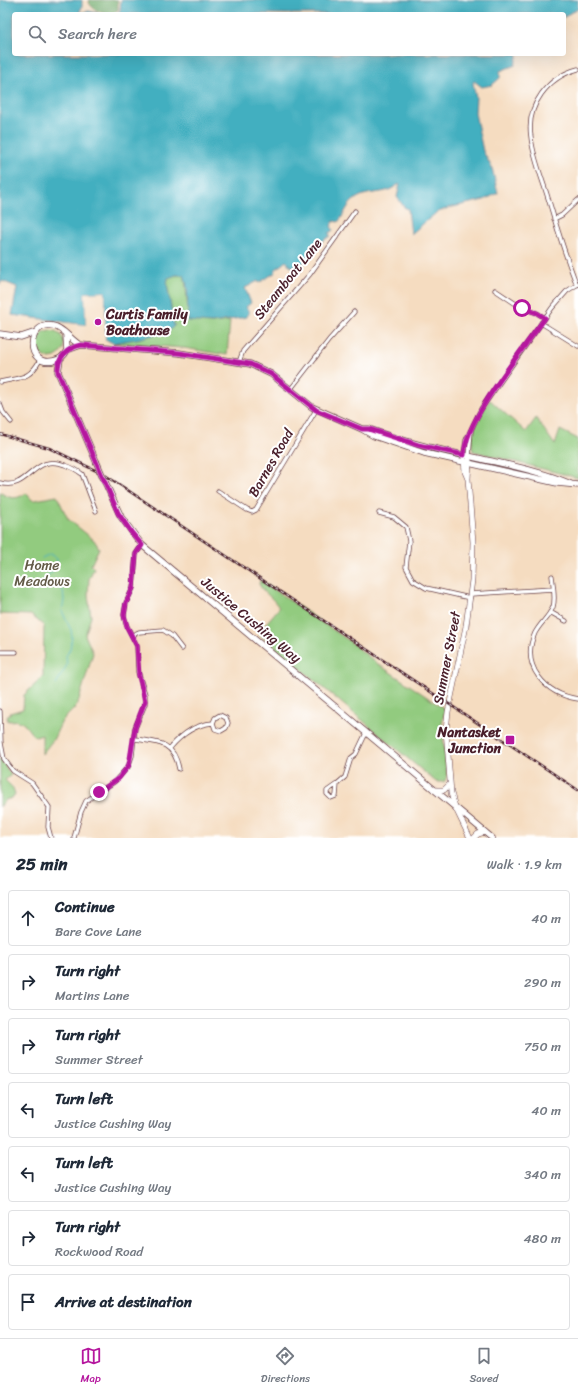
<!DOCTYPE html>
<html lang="en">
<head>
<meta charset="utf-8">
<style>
	body { margin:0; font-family:Sriracha,sans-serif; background:#f2f2f3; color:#1f2937 }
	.stop { position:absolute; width:12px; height:12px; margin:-9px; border:3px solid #b5179e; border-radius:50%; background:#fff }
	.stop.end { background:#b5179e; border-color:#fff; box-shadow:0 1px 4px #0008 }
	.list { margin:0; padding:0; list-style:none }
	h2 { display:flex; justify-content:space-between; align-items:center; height:52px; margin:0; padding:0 16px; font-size:17px }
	h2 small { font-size:13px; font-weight:400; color:#747a83 }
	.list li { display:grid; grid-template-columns:26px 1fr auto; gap:12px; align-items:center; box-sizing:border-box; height:56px; margin:0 8px 8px; padding:0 8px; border:1px solid #e0e1e3; border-radius:4px }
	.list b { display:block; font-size:15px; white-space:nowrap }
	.list p { margin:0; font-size:13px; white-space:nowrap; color:#747a83 }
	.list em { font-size:13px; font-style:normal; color:#747a83 }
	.icon { flex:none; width:22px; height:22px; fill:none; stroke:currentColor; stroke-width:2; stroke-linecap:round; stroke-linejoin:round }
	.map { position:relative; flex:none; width:578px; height:838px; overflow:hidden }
	.search { position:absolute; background:#fff; box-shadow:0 4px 16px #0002; left:12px; right:12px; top:12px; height:44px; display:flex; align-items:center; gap:10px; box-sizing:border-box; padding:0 14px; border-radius:4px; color:#747a83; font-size:15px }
	.sheet { height:500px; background:#fff }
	nav { display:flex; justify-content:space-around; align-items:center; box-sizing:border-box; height:56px; border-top:1px solid #e0e1e3; background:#fff; font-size:11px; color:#747a83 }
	nav a { display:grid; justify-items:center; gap:2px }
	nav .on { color:#b5179e }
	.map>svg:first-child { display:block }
</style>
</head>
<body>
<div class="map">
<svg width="578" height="838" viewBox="0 0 578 838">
	<rect width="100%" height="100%" fill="#fff"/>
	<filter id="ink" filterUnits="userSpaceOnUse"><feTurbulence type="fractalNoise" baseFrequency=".025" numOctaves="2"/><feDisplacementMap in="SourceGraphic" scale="8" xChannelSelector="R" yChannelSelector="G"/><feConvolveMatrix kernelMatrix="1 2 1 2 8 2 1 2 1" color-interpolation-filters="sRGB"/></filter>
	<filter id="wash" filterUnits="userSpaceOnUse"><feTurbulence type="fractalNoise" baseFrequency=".012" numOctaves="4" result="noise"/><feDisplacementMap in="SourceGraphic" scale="16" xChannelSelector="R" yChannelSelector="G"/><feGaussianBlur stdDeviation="0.9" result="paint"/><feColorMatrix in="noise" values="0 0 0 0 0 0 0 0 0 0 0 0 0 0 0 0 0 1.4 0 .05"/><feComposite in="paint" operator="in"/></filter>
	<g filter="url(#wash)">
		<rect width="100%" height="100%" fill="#f5dcc0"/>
		<!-- green -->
		<path fill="#92cb7f" stroke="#6e7555" d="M176 275H184L185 278 189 321 212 323 230 321 227 355 184 348 113 343 168 332 174 326 167 284 168 277Z
			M36 344a14 14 0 1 1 28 0a14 14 0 1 1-28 0Z
			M490 400 526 432 536 418 555 445 560 430 578 439V478L473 451C468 434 481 412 490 400Z
			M0 492C9 499 17 500 26 493L32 500H35L57 496 68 519 94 540 99 548 91 565 94 568 89 579 88 595 91 617 85 635 93 653 79 700 75 708 62 721 53 740 42 754V735L36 737C29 734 27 723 18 721 15 720 11 721 8 721L7 717 10 713 23 709 24 695 43 677 44 626 31 615 0 614Z
			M260 580 348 640 378 664 445 709 442 725 447 777 444 782H436L258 633 279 608C274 598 264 594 259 584Z
			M0 758 11 775 5 780 13 788 15 794 12 798 5 800 0 807Z"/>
		<!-- forest -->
		<path fill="#75af6e" stroke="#60674c" d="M88 0H118V10C109 18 91 11 88 0Z"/>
		<!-- water -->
		<path fill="#42afc0" stroke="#466776" d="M0 0H82V7L79 13 89 11 100 14H14V54H518L515 65 500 71V78L492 85 482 87 474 81 473 83 476 97 475 113 483 151 492 168 498 193 484 200 448 208 436 213 411 234 408 209 404 207 397 197 400 184C395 186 391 190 386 191 374 194 363 192 353 201 346 207 344 216 338 222L334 221 331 226 333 230 329 233 330 236 321 242 303 263 291 267 286 261 275 270 276 272 259 283 258 281 245 288 251 303 246 307 249 312 246 317 212 323 188 321C187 308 189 286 184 275H176L168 278 167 284 174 326 168 332 136 339 113 343 105 339V292L85 293 86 325 12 315 17 287 2 281 0 284Z
			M121 0H578V9L568 14 564 18V14H118L120 11Z"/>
		<!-- pier -->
		<path fill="#f5dcc0" d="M105 292V341L103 339V294L87 295V327L55 322 86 325 85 293Z"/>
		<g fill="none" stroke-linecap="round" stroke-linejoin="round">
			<!-- stream -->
			<path stroke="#42afc0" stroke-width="1" d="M42 558 50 554 57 559V568L48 575 46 580 50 583 60 584 63 591 64 600 62 611 71 630 72 637 70 649 66 656 67 665 56 684"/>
		</g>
	</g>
	<g filter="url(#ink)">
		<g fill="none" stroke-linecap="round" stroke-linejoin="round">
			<!-- street casing -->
			<g stroke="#643b41" stroke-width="5">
				<path id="street" d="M554 219 562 215 578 200
					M577 285C565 256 557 227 548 198 542 178 533 157 531 137 526 105 548 77 578 69
					M495 290 522 308 537 313 545 318
					M541 323 578 346
					M239 362 243 351 310 274 355 211
					M0 382C21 377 29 380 40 360
					M290 390 329 340 354 312
					M0 404 3 412 11 422
					M464 455 466 440 481 409 552 308 567 291 578 284
					M469 456 471 430
					M0 483C29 492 33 452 65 465 71 467 77 470 82 474L96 511
					M218 491 247 510 252 512 256 510 316 410
					M379 513 394 517 406 527 409 541 406 567 413 580 426 588 470 598
					M552 576C553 585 556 598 553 607 549 617 540 623 535 633 520 666 545 694 578 699
					M471 594 553 589
					M550 612 566 621
					M132 635 139 632 163 630 172 636 182 649
					M0 652H16
					M0 711 1 743 4 759 13 771 32 783 49 807 48 827 51 838
					M134 739C157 742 174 741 179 769
					M170 748C181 735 196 724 213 723L215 729 221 731 226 728 228 723 226 718 220 715 215 718 213 723
					M337 784 327 791V794L331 798 336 796 337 784 345 777 351 758 356 754 366 733
					M74 838 81 812 86 801 114 782 128 767 132 756 135 728 145 704V694L138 672 137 646 126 624 124 615 126 603 133 588 136 554 142 545"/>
			</g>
			<!-- secondary casing -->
			<g stroke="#643b41" stroke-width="6">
				<path id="secondary" d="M464 458 465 472 468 479
					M469 460 468 479 473 542 472 580 466 626 448 712 446 730 451 793 455 807 470 838
					M434 790H444L450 784
					M474 838 478 834 485 832"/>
			</g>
			<!-- primary casing -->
			<g stroke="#643b41" stroke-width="7">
				<path id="primary" d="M0 334 21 337 36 332
					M66 335 67 350C64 357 59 360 53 361 25 367 26 321 53 326 62 327 71 340 80 345
					M67 350 81 345 179 353 250 364 271 374 312 407 362 429H369C409 444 450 452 491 461 518 467 546 473 571 484
					M60 359 58 372 96 461
					M362 429 374 436 424 453 557 483 578 485
					M106 484 121 517 142 545 492 838"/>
			</g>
			<!-- street -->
			<use href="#street" stroke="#fff" stroke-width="3.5"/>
			<!-- secondary -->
			<use href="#secondary" stroke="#fff" stroke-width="5"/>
			<!-- primary -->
			<use href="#primary" stroke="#fff" stroke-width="5.5"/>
			<!-- rail casing -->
			<g stroke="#4a1f2b" stroke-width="2.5">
				<path id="rail" d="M0 434 49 448 105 475 578 790"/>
			</g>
			<!-- rail -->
			<use href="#rail" stroke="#fff" stroke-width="1" stroke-dasharray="3" stroke-linecap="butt"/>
			<!-- primary-bridge casing -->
			<g stroke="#643b41" stroke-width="7" stroke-linecap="butt">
				<path id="primary-bridge" d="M96 461 106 484"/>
			</g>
			<!-- primary-bridge -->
			<use href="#primary-bridge" stroke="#fff" stroke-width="5.5"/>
		</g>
	</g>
	<g fill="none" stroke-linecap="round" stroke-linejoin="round" filter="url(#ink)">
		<!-- route -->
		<path stroke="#b5179e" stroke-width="5" d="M99 792 119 778 129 765 135 728 145 701 139 676 137 646 127 627 124 615 126 603 133 588 136 554 142 545 131 532 118 513 58 372C57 358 67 348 81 345L179 353 250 364 271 374 316 410 362 429H369L418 445 464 455C465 419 523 350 545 318L537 313 522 308"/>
	</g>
	<!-- markers -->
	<g fill="#b5179e" stroke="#fff" stroke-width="1.5">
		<circle cx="98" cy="322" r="4"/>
		<rect x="505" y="735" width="10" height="10" rx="2"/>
	</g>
	<g text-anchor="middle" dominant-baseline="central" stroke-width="4" stroke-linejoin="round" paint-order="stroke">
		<!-- street labels -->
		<g font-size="14" fill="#4a1f2b" stroke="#fff">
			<text transform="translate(288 279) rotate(-51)">Steamboat Lane</text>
			<text transform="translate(271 463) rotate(-60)">Barnes Road</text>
			<text transform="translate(251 620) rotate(40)">Justice Cushing Way</text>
			<text transform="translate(447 658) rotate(-79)">Summer Street</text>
		</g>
		<!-- poi labels -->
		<g font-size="14" font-weight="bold" fill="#4a1f2b" stroke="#fff" text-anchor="start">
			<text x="106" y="314">Curtis Family<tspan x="106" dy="16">Boathouse</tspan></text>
			<text x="501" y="732" text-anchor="end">Nantasket<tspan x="501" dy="16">Junction</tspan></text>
		</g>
		<!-- park labels -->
		<g font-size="14" fill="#635b48" stroke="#fff">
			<text x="42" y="565">Home<tspan x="42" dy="16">Meadows</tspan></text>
		</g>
	</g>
</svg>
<div class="stop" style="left:522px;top:308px"></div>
<div class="stop end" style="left:99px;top:792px"></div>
<div class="search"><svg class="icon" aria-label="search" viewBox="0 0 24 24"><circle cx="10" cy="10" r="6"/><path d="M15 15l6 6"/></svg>Search here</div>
</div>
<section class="sheet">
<h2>25 min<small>Walk · 1.9 km</small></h2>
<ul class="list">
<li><svg class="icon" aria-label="ahead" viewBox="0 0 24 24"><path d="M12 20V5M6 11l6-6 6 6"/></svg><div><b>Continue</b><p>Bare Cove Lane</p></div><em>40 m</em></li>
<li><svg class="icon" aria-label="right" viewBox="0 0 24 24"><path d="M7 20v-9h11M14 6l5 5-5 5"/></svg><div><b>Turn right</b><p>Martins Lane</p></div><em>290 m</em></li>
<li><svg class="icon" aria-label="right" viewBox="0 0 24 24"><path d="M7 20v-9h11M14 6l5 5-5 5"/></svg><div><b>Turn right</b><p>Summer Street</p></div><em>750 m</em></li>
<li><svg class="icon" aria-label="left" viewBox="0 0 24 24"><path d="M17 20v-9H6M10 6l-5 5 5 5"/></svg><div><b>Turn left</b><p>Justice Cushing Way</p></div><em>40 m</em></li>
<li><svg class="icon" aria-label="left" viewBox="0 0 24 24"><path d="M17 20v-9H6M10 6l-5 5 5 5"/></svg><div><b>Turn left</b><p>Justice Cushing Way</p></div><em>340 m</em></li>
<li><svg class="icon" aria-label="right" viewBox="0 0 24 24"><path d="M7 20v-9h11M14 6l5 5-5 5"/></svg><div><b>Turn right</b><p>Rockwood Road</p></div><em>480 m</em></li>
<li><svg class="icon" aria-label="arrive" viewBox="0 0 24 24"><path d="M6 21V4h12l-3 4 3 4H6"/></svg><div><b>Arrive at destination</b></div></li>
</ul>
</section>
<nav>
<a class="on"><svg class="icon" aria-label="map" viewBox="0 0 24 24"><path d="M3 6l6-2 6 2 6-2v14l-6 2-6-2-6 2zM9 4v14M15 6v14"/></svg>Map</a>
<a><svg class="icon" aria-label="directions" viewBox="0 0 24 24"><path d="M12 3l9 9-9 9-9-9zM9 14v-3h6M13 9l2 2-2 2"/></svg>Directions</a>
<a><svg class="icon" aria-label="saved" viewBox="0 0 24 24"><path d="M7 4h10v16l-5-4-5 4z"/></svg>Saved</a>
</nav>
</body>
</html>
